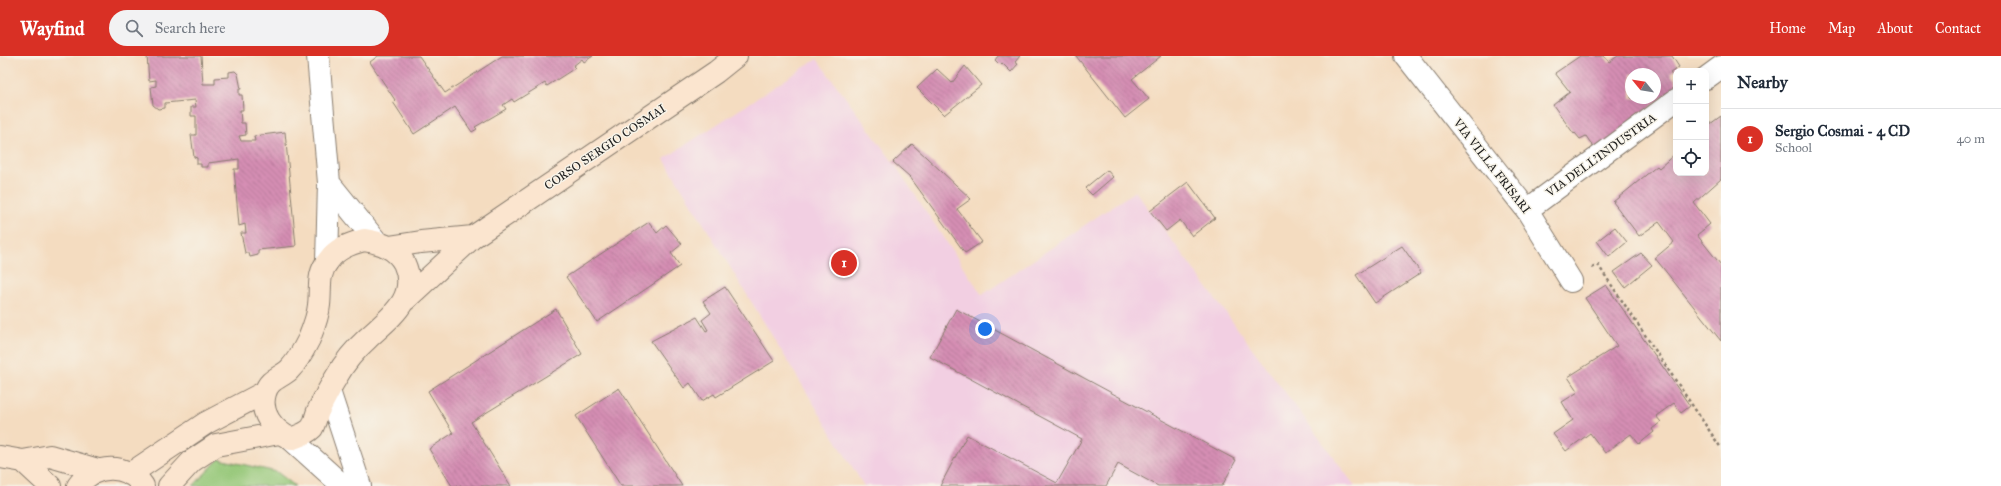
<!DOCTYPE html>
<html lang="en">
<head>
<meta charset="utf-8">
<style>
	body { margin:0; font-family:"IM FELL Great Primer",serif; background:#f2f2f3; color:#1f2937 }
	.controls { position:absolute; right:12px; top:12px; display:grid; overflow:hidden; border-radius:8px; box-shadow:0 4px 16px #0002 }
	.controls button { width:36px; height:36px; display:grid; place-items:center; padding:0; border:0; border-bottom:1px solid #e0e1e3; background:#fff; color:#1f2937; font:20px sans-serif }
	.compass { position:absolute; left:1625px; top:12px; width:36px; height:36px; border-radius:50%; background:#fff; box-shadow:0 4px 16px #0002; rotate:300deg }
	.you { position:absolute; left:985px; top:273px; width:14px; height:14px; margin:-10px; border:3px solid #fff; border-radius:50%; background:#1a73e8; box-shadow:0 0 0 6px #1a73e833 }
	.badge { display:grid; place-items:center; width:26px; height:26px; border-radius:50%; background:#d93025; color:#fff; font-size:13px; font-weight:700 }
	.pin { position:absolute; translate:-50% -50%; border:2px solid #fff; box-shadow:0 1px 4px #0006 }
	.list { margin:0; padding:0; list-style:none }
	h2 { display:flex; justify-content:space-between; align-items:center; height:52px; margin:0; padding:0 16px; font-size:17px }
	h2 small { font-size:13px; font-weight:400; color:#747a83 }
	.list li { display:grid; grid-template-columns:26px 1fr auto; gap:12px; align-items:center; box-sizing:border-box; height:60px; padding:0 16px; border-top:1px solid #e0e1e3 }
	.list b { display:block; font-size:15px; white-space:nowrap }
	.list p { margin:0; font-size:13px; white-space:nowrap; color:#747a83 }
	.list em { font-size:13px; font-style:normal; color:#747a83 }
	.icon { flex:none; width:22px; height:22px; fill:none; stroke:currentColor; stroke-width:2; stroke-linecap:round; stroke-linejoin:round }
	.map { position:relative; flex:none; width:1721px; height:430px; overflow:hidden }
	header { display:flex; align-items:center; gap:24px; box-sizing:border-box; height:56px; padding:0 20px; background:#d93025; color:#fff }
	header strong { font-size:19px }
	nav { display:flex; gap:22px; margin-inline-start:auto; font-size:14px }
	.search { width:280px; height:36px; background:#f2f2f3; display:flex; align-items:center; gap:10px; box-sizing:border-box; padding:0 14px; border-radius:22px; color:#747a83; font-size:15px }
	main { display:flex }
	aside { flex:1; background:#fff }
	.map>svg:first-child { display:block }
</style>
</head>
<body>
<header>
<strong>Wayfind</strong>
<div class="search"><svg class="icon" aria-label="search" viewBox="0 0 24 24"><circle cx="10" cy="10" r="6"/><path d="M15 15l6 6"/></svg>Search here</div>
<nav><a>Home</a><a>Map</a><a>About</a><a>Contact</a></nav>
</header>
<main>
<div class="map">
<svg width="1721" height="430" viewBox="0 0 1721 430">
	<defs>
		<pattern id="building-back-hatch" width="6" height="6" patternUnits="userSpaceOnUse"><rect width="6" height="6" fill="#d58eb4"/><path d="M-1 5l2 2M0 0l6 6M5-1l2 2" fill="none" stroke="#ac7392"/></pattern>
	</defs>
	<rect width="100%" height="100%" fill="#f7f3e8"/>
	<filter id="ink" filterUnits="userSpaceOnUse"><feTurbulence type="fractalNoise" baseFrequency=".025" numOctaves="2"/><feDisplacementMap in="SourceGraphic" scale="8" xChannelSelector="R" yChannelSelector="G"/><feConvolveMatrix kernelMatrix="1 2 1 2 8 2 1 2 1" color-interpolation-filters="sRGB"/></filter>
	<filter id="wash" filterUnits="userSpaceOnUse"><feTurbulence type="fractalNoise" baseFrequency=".012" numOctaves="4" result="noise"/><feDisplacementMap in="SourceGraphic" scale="16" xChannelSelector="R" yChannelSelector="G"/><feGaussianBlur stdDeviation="0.9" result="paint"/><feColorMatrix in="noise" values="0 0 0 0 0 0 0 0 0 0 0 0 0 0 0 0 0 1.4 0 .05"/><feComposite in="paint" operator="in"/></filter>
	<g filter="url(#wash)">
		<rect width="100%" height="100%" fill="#f4dcc0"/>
		<!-- built -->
		<path fill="#f2cfe2" d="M817 3 893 106 982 239 1135 135 1355 430H864L664 103Z"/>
		<!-- green -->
		<path fill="#95c778" stroke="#58724a" d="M219 403 277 416 295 430H193Z"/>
		<g id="blocks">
			<!-- building -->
			<path fill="url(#building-back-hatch)" fill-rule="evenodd" d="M147 0H201L203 28H215V22L229 21V16L235 15 238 18 241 33H239V39H242L243 54H240L241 67H245L246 79 239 80 241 85H255L254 80 285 76 296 190 258 194V199L250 201 249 197H245L241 177H246L245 168 239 170 234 113H239V103L208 107V111H201V108H197V102L194 101 191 79H196V60H191V51H196L195 44 165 47V52L158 53 153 49 151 31 156 30V24L149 25Z
				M378 0H419L445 37 502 0H593L584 6 582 3 573 10 575 12 547 30 545 27 514 46 512 43 503 49 506 53 475 71 477 73 472 76 455 51 414 78 393 46 395 44 370 6Z
				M998 0H1020L1015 6 1018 8 1011 16 1002 7 1000 9 995 4Z
				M1076 0H1161L1132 23 1149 43 1125 62Z
				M1580 0H1604L1609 6 1618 0H1672L1679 11 1670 17 1676 25V31L1596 95 1586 80 1580 83 1575 77 1574 78 1553 49 1570 36 1555 17ZM1631 18H1655V42H1631Z
				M965 10 981 29 944 59 917 32 937 13 952 27Z
				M1721 60V123L1694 147 1710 168 1697 179 1721 209V285L1655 202 1674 186 1659 166 1639 180 1613 146 1657 110 1659 112 1676 97V117H1706V71Z
				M912 88 971 143 957 153 982 186 965 197 910 121 893 106Z
				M1107 114 1113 121 1092 139 1085 132Z
				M1188 126 1215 162 1192 180 1180 164 1166 175 1150 155Z
				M649 166 657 177 666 169 682 188 671 197 680 210 597 266 566 221Z
				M1615 171 1627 186 1609 201 1597 185Z
				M1402 190 1421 217 1375 247 1356 219Z
				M1641 197 1652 209 1625 231 1614 216Z
				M1606 229 1690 350 1681 357 1674 347 1656 360 1661 366 1652 373 1654 376 1639 388 1631 378 1605 397 1590 377 1566 395 1553 378 1573 364 1562 346 1578 336 1568 321 1617 290 1585 242Z
				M725 231 774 305 716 341 714 338 702 345 690 327 684 332 651 285 697 261 706 275 708 274 702 264 711 257 703 245Z
				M556 253 582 298 471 366 511 430H452L429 393 453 377 428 335Z
				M956 253 1236 404 1222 430H1158L1118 408 1106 430H940L967 379 1057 427 1082 383 930 301Z
				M619 332 682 430H621L576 360Z"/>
		</g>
	</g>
	<g filter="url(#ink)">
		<use href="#blocks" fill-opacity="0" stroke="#887c6e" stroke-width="1"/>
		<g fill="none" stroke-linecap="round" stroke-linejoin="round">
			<!-- minor casing -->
			<g stroke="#887c6e" stroke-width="24">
				<path id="minor" d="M318 0 329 127 327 206
					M1406 0 1527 154 1571 225
					M1706 22 1721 11
					M329 127 376 185
					M1527 154 1676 44"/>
			</g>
			<!-- tertiary casing -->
			<g stroke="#887c6e" stroke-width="24">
				<path id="tertiary" d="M329 335 360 430
					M291 383 343 430"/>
			</g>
			<!-- secondary casing -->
			<g stroke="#887c6e" stroke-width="24">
				<path id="secondary" d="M364 184C380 186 396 192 404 207 420 242 389 262 368 282 357 292 344 307 337 320 330 331 324 343 318 355 316 360 315 367 312 372 306 378 298 380 291 383 273 374 259 357 265 337 269 323 280 322 289 314 296 307 304 293 309 283 313 273 318 261 319 249 321 233 317 218 328 205 337 192 350 188 364 184Z
					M389 191 421 186 473 181
					M405 244 473 181 716 16 736 0
					M0 401 23 405 50 400 98 414
					M23 405 50 430
					M130 418 206 367 265 336
					M78 430C94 408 127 406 143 430
					M169 430 192 405 216 389 279 377"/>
			</g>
			<!-- path -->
			<path stroke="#887c6e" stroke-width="2.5" stroke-dasharray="3 3" stroke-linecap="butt" d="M1592 212 1598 209 1721 392"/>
			<!-- minor -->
			<use href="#minor" stroke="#fff" stroke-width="22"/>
			<!-- tertiary -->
			<use href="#tertiary" stroke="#fff" stroke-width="22"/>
			<!-- secondary -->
			<use href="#secondary" stroke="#fbe5cf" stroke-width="22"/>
		</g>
	</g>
	<g text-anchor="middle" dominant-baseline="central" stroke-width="3" stroke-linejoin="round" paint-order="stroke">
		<!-- street labels -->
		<g font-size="12" fill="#1c1c1c" stroke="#f7f3e8">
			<text transform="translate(605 91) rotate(-34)">CORSO SERGIO COSMAI</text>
			<text transform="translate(1601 99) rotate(-36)">VIA DELL'INDUSTRIA</text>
			<text transform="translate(1492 110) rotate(52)">VIA VILLA FRISARI</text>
		</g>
	</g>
</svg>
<div class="controls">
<button>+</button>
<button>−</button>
<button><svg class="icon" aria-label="locate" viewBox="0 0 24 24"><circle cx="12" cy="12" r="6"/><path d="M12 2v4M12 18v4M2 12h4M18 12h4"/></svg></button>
</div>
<svg class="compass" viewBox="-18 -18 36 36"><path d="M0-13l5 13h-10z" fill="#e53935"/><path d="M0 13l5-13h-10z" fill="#747a83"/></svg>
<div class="you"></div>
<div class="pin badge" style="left:844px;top:207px">1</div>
</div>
<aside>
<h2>Nearby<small></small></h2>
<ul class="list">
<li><span class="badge">1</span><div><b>Sergio Cosmai - 4 CD</b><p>School</p></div><em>40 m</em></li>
</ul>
</aside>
</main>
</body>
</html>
